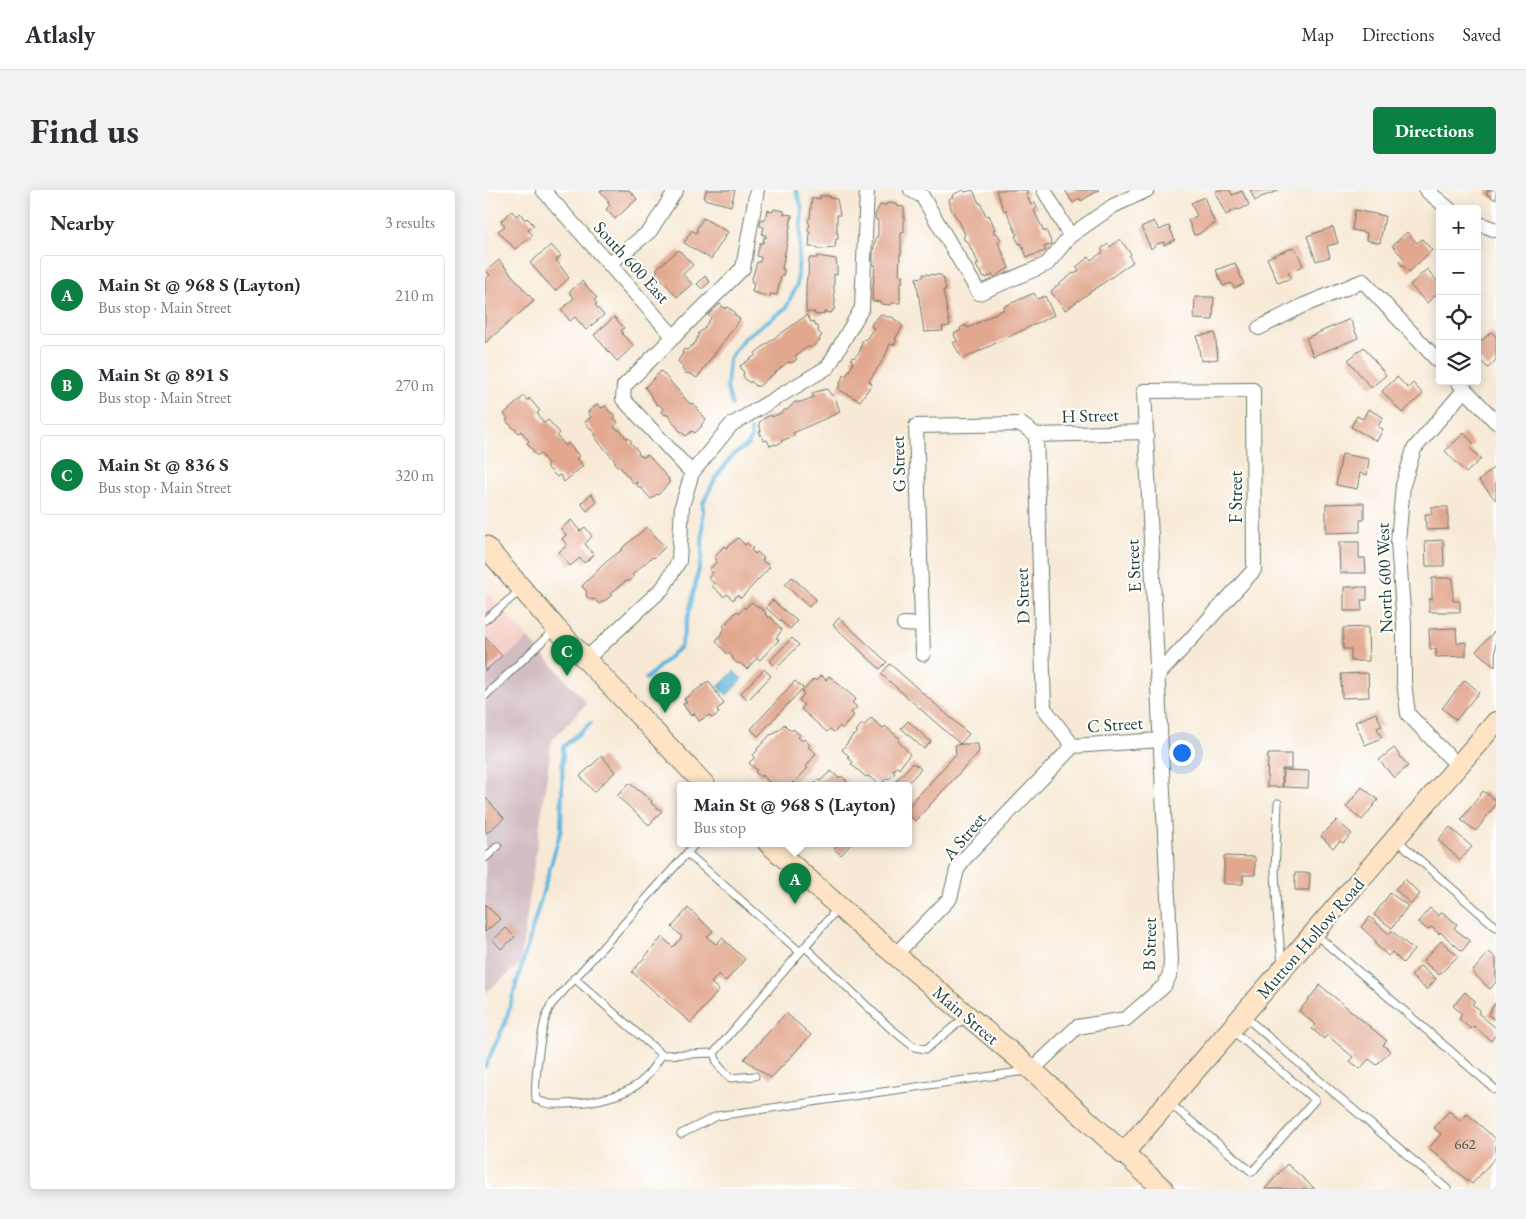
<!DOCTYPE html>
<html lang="en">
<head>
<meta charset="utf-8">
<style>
	body { margin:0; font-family:"EB Garamond",serif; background:#f2f2f3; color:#2b2b33 }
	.controls { position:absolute; right:15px; top:15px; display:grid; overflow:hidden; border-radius:5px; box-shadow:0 2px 12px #0003 }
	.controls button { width:45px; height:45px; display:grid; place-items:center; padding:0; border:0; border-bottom:1px solid #e1e1e2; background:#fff; color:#2b2b33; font:25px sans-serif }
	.you { position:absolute; left:696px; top:562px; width:18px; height:18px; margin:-12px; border:4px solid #fff; border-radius:50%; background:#1a73e8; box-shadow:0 0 0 8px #1a73e833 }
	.badge { display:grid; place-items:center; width:32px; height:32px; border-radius:50%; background:#0b8043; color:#fff; font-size:16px; font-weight:700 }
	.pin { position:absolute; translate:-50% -41px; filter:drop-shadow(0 1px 2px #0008) }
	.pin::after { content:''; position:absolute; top:26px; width:18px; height:15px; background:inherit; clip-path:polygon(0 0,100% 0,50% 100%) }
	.popup { position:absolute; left:192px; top:592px; width:235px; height:65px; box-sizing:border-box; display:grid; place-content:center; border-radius:5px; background:#fff; filter:drop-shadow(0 1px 4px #0005); font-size:16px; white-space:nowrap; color:#7c7c81 }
	.popup b { font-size:19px; color:#2b2b33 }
	.popup::after { content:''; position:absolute; left:50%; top:100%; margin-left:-10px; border:10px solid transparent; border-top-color:#fff }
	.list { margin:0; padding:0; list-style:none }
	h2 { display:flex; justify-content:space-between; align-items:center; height:65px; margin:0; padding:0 20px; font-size:21px }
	h2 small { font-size:16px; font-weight:400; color:#7c7c81 }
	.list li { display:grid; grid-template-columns:32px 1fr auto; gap:15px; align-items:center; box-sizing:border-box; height:80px; margin:0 10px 10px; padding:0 10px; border:1px solid #e1e1e2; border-radius:5px }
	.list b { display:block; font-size:19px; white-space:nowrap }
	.list p { margin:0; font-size:16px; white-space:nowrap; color:#7c7c81 }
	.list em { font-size:16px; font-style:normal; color:#7c7c81 }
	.icon { flex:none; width:28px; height:28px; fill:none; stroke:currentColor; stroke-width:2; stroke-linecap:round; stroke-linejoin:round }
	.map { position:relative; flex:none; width:1011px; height:999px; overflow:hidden; border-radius:5px }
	header { display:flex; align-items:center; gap:30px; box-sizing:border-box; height:70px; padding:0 25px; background:#fff; border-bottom:1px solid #e1e1e2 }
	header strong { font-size:24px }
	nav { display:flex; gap:28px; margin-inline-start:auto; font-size:18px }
	.intro { display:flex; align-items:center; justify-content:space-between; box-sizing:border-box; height:120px; padding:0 30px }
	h1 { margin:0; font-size:35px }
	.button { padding:12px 22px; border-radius:5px; background:#0b8043; color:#fff; font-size:18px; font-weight:700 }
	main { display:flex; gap:30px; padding:0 30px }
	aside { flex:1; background:#fff; border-radius:5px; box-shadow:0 2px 12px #0003 }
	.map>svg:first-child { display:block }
</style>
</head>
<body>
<header>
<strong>Atlasly</strong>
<nav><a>Map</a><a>Directions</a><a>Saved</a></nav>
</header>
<div class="intro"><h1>Find us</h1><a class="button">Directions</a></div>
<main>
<aside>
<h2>Nearby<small>3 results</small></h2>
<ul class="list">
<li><span class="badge">A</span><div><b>Main St @ 968 S (Layton)</b><p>Bus stop · Main Street</p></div><em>210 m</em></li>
<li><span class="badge">B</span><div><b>Main St @ 891 S</b><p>Bus stop · Main Street</p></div><em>270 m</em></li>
<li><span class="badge">C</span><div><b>Main St @ 836 S</b><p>Bus stop · Main Street</p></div><em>320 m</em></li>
</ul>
</aside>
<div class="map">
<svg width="1011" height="999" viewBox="0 0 1011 999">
	<rect width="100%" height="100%" fill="#fff"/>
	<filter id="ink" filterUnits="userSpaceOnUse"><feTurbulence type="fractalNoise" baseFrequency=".02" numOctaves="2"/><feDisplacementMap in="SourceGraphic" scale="10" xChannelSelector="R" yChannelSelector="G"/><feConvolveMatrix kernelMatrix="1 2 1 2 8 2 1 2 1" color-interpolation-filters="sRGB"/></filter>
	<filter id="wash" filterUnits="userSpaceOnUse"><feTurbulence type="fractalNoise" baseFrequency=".0096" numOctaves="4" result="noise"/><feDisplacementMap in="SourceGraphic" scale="20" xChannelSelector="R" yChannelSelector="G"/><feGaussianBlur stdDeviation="1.12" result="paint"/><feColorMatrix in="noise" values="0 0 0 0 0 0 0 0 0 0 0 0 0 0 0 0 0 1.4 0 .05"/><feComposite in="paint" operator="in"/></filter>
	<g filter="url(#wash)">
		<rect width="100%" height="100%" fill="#f7e9d5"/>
		<!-- built -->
		<path fill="#f7d0cb" d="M0 400 43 448 0 486Z"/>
		<!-- industrial -->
		<path fill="#d2bec2" d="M43 448 102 513 67 550 35 774 0 803V486Z"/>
		<!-- water -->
		<path fill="#61b7dd" stroke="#407a88" d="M249 481 257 489 242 505 233 497Z"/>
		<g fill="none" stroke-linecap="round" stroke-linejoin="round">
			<!-- stream -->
			<path stroke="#61b7dd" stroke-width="4" d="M247 215 242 198 244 169 259 148 301 118 312 95 317 18 311 0
				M161 489 196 456 217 366 218 313 231 287 248 265 263 255 266 248V240
				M0 877 20 833 76 640 78 557 106 533"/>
		</g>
		<g id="blocks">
			<!-- building -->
			<path fill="#e2a78f" d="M116 0H144L152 9 130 29 121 19 125 15 122 12 124 11 115 1Z
				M221 0H250L246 16 219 9Z
				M478 0 480 2 488 0 494 13 495 12 501 26 504 25 510 39 508 40 510 44 512 43 516 50 513 52 524 78 509 87 508 85 501 88 500 86 498 87 496 81H494L491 75 494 74 482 51H480L478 47 480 45 475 33 466 19 464 9 468 7 467 5Z
				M511 0H542L543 3 541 4 546 15 550 13 552 18 549 20 559 42 561 40 567 54 559 57 561 61 542 67 536 53 534 54 530 46 532 45 521 20 519 21Z
				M580 0H614L596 11 595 8 588 13Z
				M733 0H745L747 5 757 1 764 15 754 20 753 19 747 21 741 25 730 2Z
				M765 0H792L793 1 776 7 770 11Z
				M1003 0H1011V10L1001 4Z
				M335 6H345V8L352 9 355 25H352V43H353V49H351L350 58 337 59H332V57H324L325 42H323V39L325 35 323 31 325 28 327 8 335 9Z
				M719 7 730 34 724 36 714 44 709 45 703 30 712 26 706 13Z
				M405 13 411 14V16L419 17V42L416 43V64H415L414 85H417V93H415V113H406V115L396 114V112L388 111 387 109 390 75 388 74V61L391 47 393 46V30H391L390 25 395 15H401V14Z
				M289 19 299 21V24L307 25 297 79 299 80 298 86H296L292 105 285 104V107L267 102 269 93 266 92 272 72H275L276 67 272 66 275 53H278L279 47 281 48V45H277L279 37 275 36 276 29 280 30 282 20 288 22Z
				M870 20 900 26 895 53 881 50 882 43 867 40Z
				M27 21 31 26 35 23 40 30 42 28 49 35 43 40 48 45 30 59 13 41 20 36 16 31Z
				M218 28 243 42 226 69 199 53 207 40 211 43 213 41 211 40Z
				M669 31 674 40 684 36 690 50 679 55V52L672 54 666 59 656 37Z
				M848 37 853 53 842 56 845 67 831 71 822 46Z
				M922 42 932 53 937 49 947 60 924 82 914 72 919 68 907 56Z
				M635 49 646 64 644 66 648 72 580 120 566 102 567 100 588 83 589 84 594 81 591 77 604 67 606 70 618 62 616 59 623 54 625 57Z
				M66 55 76 66 71 70 84 88 70 101 45 73Z
				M810 57 818 76 803 82 806 88 793 93 782 68Z
				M194 60 208 75 198 84 207 94 192 107 171 83 173 81 171 79Z
				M332 66 351 69 352 79V85L349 84V107H350V113L349 120H347V123L339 122V124L334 125 329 124 330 122H321V96L322 87H323L324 68H332Z
				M14 70 49 111 0 153V89L5 85 1 81Z
				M750 73 759 94 749 98 746 93 738 96 731 80Z
				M942 79 955 94V101L942 113 925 95Z
				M438 84 456 85 459 89 461 100H458L465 136 457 137 458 141 439 142 431 88 438 87Z
				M220 86 225 92 217 99 212 94Z
				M97 91 112 108 109 110 112 114 110 115 119 125 101 140 90 127 85 131 76 120 89 108 84 102Z
				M549 103 552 109 560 106 569 125 478 169 468 153 472 151 469 144 476 140 475 138 481 135 483 138 519 119 518 117Z
				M710 107H729L728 130 709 129Z
				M235 114 240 119 242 117 250 122 249 124 255 129 212 188 206 184 200 183 197 179 198 177 193 171 198 163 197 162 199 159 202 160 210 153 214 144 213 143 218 140 226 128 223 125Z
				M396 124 402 127H407L418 136 410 149 412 150 409 155 405 154 400 167 384 191 387 194 375 211 353 199 357 188 359 185 361 186 368 174 366 168 370 167 375 161 377 151 382 148 389 138 386 136 387 133Z
				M322 125 326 132 328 131 334 139 333 141 337 146 334 148 335 150 326 158 324 156 310 166 312 169 308 172 305 173 303 172 274 196H271L266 191 265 193 260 189 258 185 259 183 255 176 271 165 270 163 288 149Z
				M129 127 139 138 136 140 138 143 137 144 149 156 132 171 109 145Z
				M865 129 873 148 828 166 821 148Z
				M1006 142 1011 146V170L1003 178 992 167V155Z
				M730 143 733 169 716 171 712 146Z
				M879 157 901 185 886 198 863 170Z
				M176 181 205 214 207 213 213 218 212 219 221 229 216 235 217 236 210 243 207 241 201 246 195 241 183 225H181L176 222 178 219 175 215H172L160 197Z
				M912 187 923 198 928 193 938 204 917 223 897 201Z
				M342 199 347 206 349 204 355 222 308 243 309 246 296 251 297 252 291 255 290 254 285 256 282 250 279 251 274 242 276 241 274 233 279 228 286 225 287 227 298 222 299 220H302L310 212H316L329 207 327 204 330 202Z
				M39 206 43 211 44 208 55 221 52 223 59 233 63 230 75 243 72 246 81 256 83 253 94 266 91 268 98 276 79 292 75 285 72 287 61 276 63 274 55 263 52 266 42 253 44 251 36 241 34 243 21 231 23 229 19 224Z
				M112 214 116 218 121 216 123 220 131 226 129 228 133 232 129 237 133 240H135L140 246H139L146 250V253L153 261 154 265 158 267 163 265 184 289 183 291 185 292 173 305 172 304 166 309 156 298 152 296V292L149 294 136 278 131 275 130 271 112 250 110 246 111 245 100 232 106 227 103 222Z
				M883 219 898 227 893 237 898 239 892 251 866 237 872 226 878 229Z
				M979 243 989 254 985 258 996 269 981 283 960 261Z
				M857 264 884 269 882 285 875 283 872 299 851 295Z
				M1008 278 1011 281V310L994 291Z
				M106 304 112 312 102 321 96 313Z
				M879 313V330H875V342L841 343V314Z
				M946 317H963V339L941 340 940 324H947Z
				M86 330 95 341 100 337 107 346 100 354 109 365 99 373 95 368 85 376 74 362 82 355 77 349 81 345 76 339Z
				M162 337 180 357 169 368 167 367 147 385 149 387 143 392 142 390 125 404 127 405 122 409 114 414 109 409 107 410 102 407 101 403 102 402 97 396 121 372 138 359 137 358Z
				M253 348 260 355 262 353 268 358 266 360 270 364 272 362 279 368 277 370 285 377 256 408 252 405 248 410 242 404 239 407 227 396 229 393 223 388 228 383 224 380 232 371 229 368 239 356 241 358Z
				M958 350 959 376H941L940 351Z
				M854 352H874V368H880L881 383H855Z
				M307 387 331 409 324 417 300 395Z
				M947 388H968V411H975V422H944V409H947Z
				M859 397H882V410H876L877 421H859Z
				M287 410 312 431 305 439 281 418Z
				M266 412 281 422 280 424 284 428 285 426 297 440 291 448 294 450 275 470 272 468 262 479 255 473 253 474 247 468 248 467 244 463 243 465 231 451 240 438 238 436 252 421 254 423 259 417 260 419Z
				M354 428 402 472 395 479 348 435Z
				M883 437 884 471H866V459H858V438Z
				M971 438 972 453 981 452V466L951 467V459H945L944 439Z
				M1009 442 1011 444 1010 477 991 461Z
				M0 447 17 466 0 481Z
				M307 448 314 455 292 478 285 471Z
				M405 474 484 544 475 554 396 484Z
				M279 479 286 486 263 510 256 503Z
				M883 483 884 507 857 508 856 484Z
				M336 485 341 490 344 486 371 509 367 513 372 517 366 523 369 525 357 539 355 536 349 542 345 539 342 542 316 519 319 515 314 510 319 504 317 502 329 489 331 491Z
				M980 490 994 502 971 530 957 518Z
				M224 491 239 514 232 519 234 523 227 528 224 525 214 531 209 523 206 526 198 514 202 512 199 509Z
				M310 491 318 498 273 546 266 539Z
				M891 523 897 536 892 538 897 548 880 555 870 532Z
				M386 528 398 538 400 536 415 549 413 551 425 564 414 579 412 577 408 581 410 583 404 589 402 588 396 595 383 586 381 587 366 574 368 572 362 567 364 566 357 560 368 545 369 546 373 542 371 541 377 534 379 536Z
				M423 531 446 552 439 559 416 538Z
				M299 534 306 541 308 539 315 545 313 547 317 551 319 549 325 555 323 557 331 563 321 577 323 578 309 593 308 592 305 595H286L278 585 276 587 270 582 272 580 264 573 270 567 268 565 273 560 272 559 286 544 287 545 292 540 293 541Z
				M478 554H493L494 562 430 631 424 625V616L471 564 470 555Z
				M909 558 923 576 909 588 894 570Z
				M783 564H806V579H797V597H782Z
				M117 566 130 582 109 602 95 586Z
				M428 573 436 579 421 595H407Z
				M798 580 824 581 823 598 798 597Z
				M346 581 354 588 356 586 362 591 360 593 362 595H328L333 590 335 591Z
				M144 593 167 611 166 613 177 621 164 635 132 606Z
				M877 597 893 610 877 630 861 617Z
				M998 601 1011 610V614L991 641 976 630Z
				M0 607 19 628 2 643 0 640Z
				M852 630 867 644 858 653 855 651 848 658 836 646Z
				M965 637 987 657 975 670 953 650Z
				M354 653H367L356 665 349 659Z
				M739 666 770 667V685H758V694H739Z
				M810 683H825L824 700H810Z
				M920 689 935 704 926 714 910 699Z
				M905 703 923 716 907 738 889 725Z
				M0 714 15 729 0 742Z
				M203 718 228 741 222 747 231 754 237 748 260 769 241 791 234 784 226 793 234 800 206 833 147 782 177 747 188 757 197 747 187 737Z
				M945 718 954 726 957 722 972 734 969 738 985 751 977 761 955 742 954 744 946 737 943 740 933 732Z
				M885 727 904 744 907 741 929 760 918 773 907 762 903 766 890 754 892 752 876 737Z
				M21 738 30 747 16 759 8 750Z
				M956 751 973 766 954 785 938 771Z
				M1004 762 1011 768V792L1005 799 987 782Z
				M935 776 951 789 942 800 926 786Z
				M835 795 902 851 898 855 905 861 892 875 884 869 875 879 865 871 868 867 842 845 839 849 827 839 831 835 814 821Z
				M980 802 990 811 987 814 995 820 993 823 1011 838V845L1006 851 989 836 986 839 974 829 977 824 968 816Z
				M1011 812V830L1003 825Z
				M301 823 326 845 286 888 259 869Z
				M964 921 976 931 982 924 1011 949V967L987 994 944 958 956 944 949 938Z
				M802 974 830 999H780Z"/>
		</g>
	</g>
	<g filter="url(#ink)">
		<use href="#blocks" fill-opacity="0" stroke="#6b796c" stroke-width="1"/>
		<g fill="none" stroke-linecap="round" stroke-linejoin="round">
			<!-- lane casing -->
			<g stroke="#6b796c" stroke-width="9">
				<path id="lane" d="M0 430 36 400
					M0 506 69 440
					M793 613 790 680 792 722 797 774
					M912 650 1011 737
					M202 663 315 762
					M0 668 13 656
					M829 743 1011 900
					M320 757 404 837 429 857 441 859 482 826
					M89 788 177 865 229 863 352 719
					M759 826 962 999
					M229 863 233 875 245 888 270 886
					M177 865C171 873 165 883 158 890 139 909 92 915 66 914 61 914 56 911 51 910 49 891 56 831 66 815L211 653
					M683 912 767 982 830 910 748 841
					M196 944 232 926 541 881"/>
			</g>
			<!-- street casing -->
			<g stroke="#6b796c" stroke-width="16">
				<path id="street" d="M58 0 189 147
					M426 0 437 6 494 103 562 74 585 46 628 16 662 0
					M559 0 585 46
					M941 0 964 19
					M992 33 1011 40
					M124 74 165 41 191 0
					M774 138 817 116 878 91 955 173
					M972 191 1011 232
					M551 245 559 518 588 556
					M551 245 661 242
					M207 283 138 209 139 196 258 78 272 0
					M419 434 437 435
					M438 464 431 236 536 234 551 245
					M100 470 178 398 194 371 197 316 207 283 246 235 343 177 377 118 382 0
					M588 556 675 550
					M973 576 923 524 919 492V434L913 352 918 295 929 259 980 199
					M410 765 465 708 472 680 479 669 588 556
					M547 880 592 837 641 829 679 796 685 784 686 771 659 201 768 200 769 380 672 486"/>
			</g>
			<!-- secondary casing -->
			<g stroke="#6b796c" stroke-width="22">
				<path id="secondary" d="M0 356 71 438 220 595
					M283 653 370 731 547 880 678 999
					M638 964 1011 532"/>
			</g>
			<!-- lane -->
			<use href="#lane" stroke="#fff" stroke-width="7"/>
			<!-- street -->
			<use href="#street" stroke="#fff" stroke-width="14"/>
			<!-- secondary -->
			<use href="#secondary" stroke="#fee4c5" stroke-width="20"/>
		</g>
	</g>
	<g text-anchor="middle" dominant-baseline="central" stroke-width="4" stroke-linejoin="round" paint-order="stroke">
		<!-- number labels -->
		<g font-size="15" fill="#50584b">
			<text x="980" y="953">662</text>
		</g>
		<!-- street labels -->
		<g font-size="18" fill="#1f3d34" stroke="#fff">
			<text transform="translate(147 72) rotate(48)">South 600 East</text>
			<text transform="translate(605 225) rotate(-2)">H Street</text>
			<text transform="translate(413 274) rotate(-92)">G Street</text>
			<text transform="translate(750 307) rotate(-90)">F Street</text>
			<text transform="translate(648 376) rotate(-93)">E Street</text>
			<text transform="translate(899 388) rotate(-92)">North 600 West</text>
			<text transform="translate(537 406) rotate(-92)">D Street</text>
			<text transform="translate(630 534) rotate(-4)">C Street</text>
			<text transform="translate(479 646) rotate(-50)">A Street</text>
			<text transform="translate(825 748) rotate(-49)">Mutton Hollow Road</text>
			<text transform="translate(664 754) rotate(-89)">B Street</text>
			<text transform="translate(481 825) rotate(40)">Main Street</text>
		</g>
	</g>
</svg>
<div class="controls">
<button>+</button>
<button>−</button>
<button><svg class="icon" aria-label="locate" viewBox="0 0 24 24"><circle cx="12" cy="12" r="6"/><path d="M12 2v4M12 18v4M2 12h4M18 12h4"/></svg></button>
<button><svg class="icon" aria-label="layers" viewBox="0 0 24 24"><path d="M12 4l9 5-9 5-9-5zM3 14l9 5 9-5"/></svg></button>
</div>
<div class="you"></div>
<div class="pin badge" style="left:310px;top:714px">A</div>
<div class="popup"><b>Main St @ 968 S (Layton)</b>Bus stop</div>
<div class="pin badge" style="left:180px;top:523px">B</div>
<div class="pin badge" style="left:82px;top:486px">C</div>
</div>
</main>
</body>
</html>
